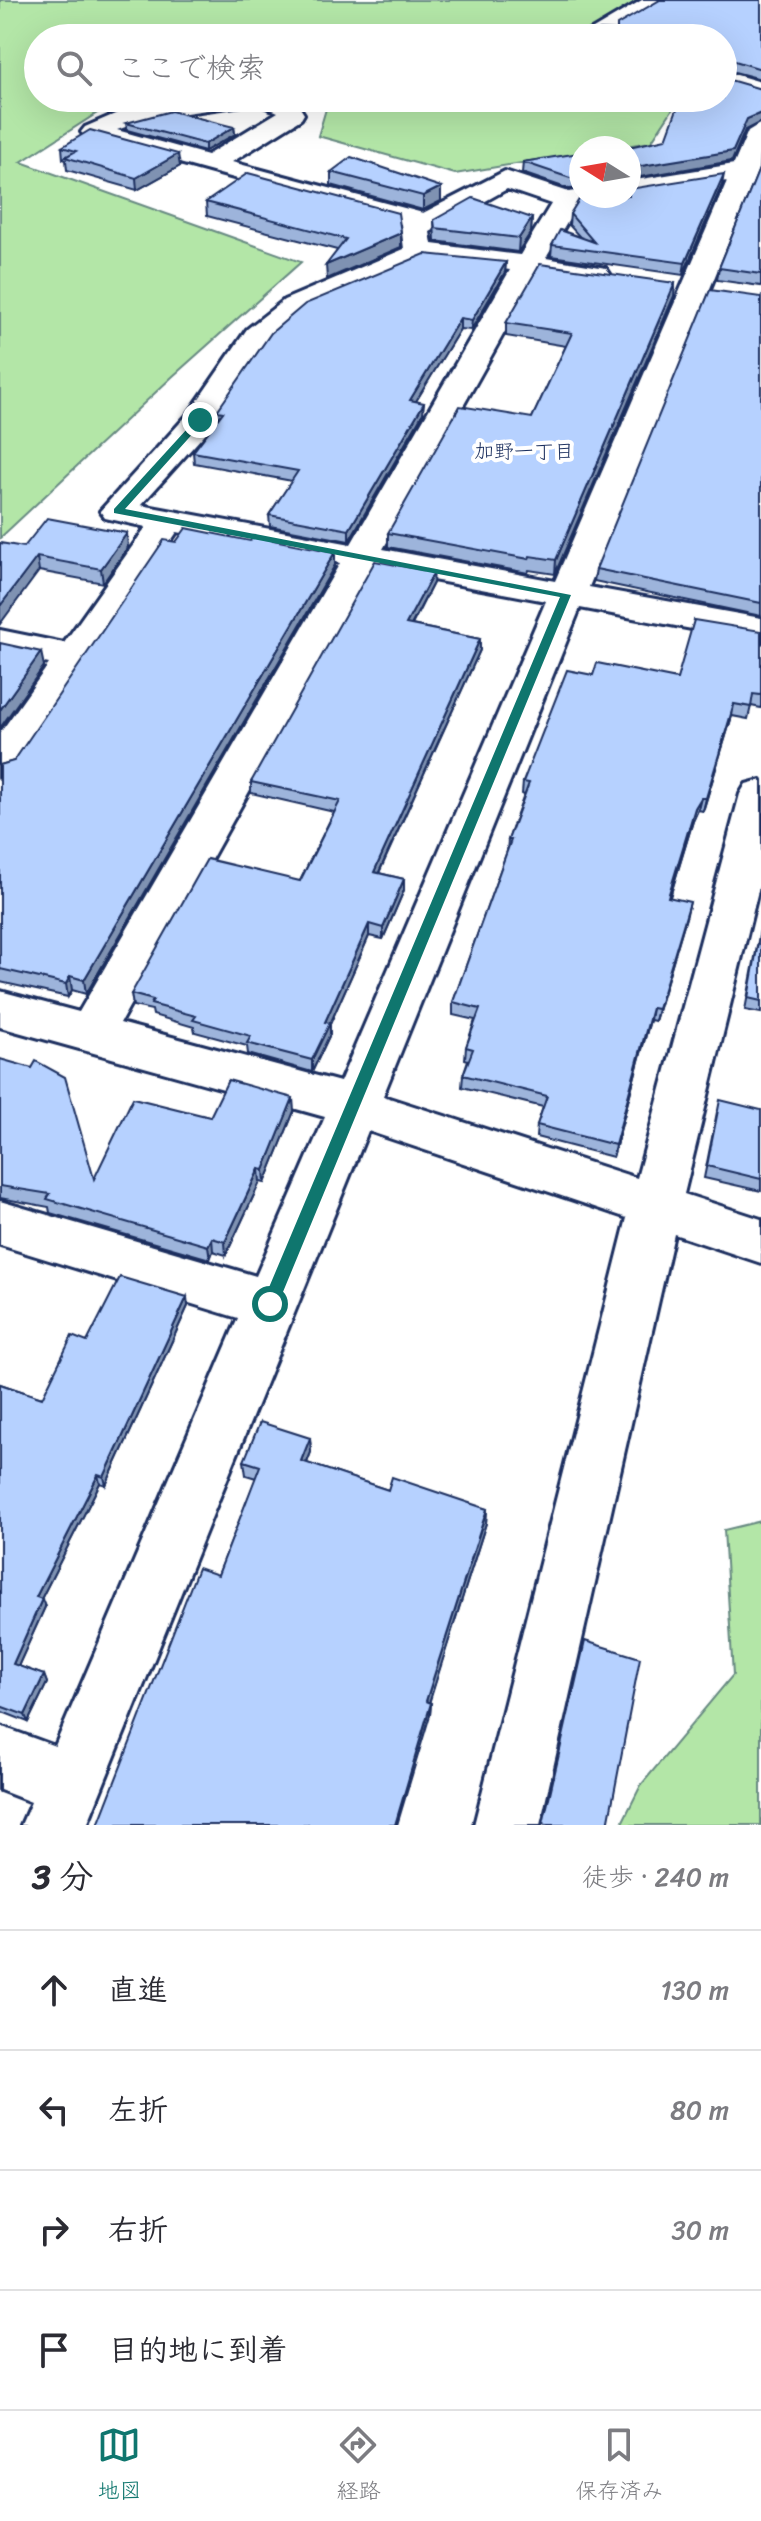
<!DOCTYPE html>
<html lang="ja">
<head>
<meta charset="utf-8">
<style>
	body { margin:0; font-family:Sriracha,"Klee One",sans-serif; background:#f2f2f3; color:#2b2b33 }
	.compass { position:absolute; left:569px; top:136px; width:72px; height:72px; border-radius:50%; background:#fff; box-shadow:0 8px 32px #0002; rotate:281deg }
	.stop { position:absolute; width:24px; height:24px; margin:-18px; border:6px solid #0f766e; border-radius:50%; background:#fff }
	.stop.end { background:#0f766e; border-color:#fff; box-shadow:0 2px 8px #0008 }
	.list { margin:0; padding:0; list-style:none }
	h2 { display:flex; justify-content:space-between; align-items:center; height:104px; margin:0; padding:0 32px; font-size:34px }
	h2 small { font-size:26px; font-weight:400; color:#7c7c81 }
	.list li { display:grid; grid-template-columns:52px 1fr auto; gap:24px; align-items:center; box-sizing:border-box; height:120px; padding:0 32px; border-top:2px solid #e1e1e2 }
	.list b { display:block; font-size:30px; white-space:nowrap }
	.list em { font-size:26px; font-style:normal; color:#7c7c81 }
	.icon { flex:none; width:44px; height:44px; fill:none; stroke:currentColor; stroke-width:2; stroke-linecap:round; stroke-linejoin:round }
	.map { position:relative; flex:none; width:761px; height:1825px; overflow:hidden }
	.search { position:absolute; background:#fff; box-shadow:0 8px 32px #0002; left:24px; right:24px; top:24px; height:88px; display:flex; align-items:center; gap:20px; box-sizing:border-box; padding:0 28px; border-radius:44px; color:#7c7c81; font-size:30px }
	.sheet { height:584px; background:#fff }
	nav { display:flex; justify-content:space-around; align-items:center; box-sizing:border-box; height:112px; border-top:2px solid #e1e1e2; background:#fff; font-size:22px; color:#7c7c81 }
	nav a { display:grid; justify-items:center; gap:4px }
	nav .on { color:#0f766e }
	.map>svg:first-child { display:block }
</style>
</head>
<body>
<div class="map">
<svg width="761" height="1825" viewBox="0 0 761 1825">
	<rect width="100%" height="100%" fill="#fff"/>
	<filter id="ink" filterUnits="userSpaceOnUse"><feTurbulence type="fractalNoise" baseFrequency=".0125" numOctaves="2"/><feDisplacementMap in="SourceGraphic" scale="16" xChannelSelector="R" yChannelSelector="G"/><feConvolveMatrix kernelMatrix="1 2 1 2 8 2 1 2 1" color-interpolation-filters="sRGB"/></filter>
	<g filter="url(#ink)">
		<!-- green -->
		<path fill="#b3e6a7" stroke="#678a82" stroke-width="2" d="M0 0H647L583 38H38V98H178L102 110 21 162 301 262 172 377 0 538Z
			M303 98H680L651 142 613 148H581V153L455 174 318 136 328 102Z
			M761 1521V1825H621L641 1785 733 1675 724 1530Z"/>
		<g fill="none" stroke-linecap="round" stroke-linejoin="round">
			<!-- minor casing -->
			<g stroke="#1b2f5e" stroke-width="6">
				<path id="minor" d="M642 0H670L612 34 614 38 583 35Z
					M723 71 761 82V97L723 86Z
					M184 98H294L304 114 301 119 232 162 423 213 505 171 569 192 581 190V196H603L599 202 577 206 546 258 606 268 610 274 606 280 596 283 537 274 383 549 555 581 727 181 629 197 625 196H629V181L734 164 748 131 761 123 758 170 589 587 761 618V642L580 608 383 1096 637 1178 740 794 746 784 761 780V878L684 1194 761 1219V1263L674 1234 540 1825H474L627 1218 368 1131 87 1825H21L31 1802 0 1790V1726L55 1746 238 1318 0 1245V1201L256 1276 325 1117 0 1027V991L79 1012 340 563 177 532 14 773 0 777V733L49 664 0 654V630L64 643 146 527 105 518 100 511 189 413 247 329 284 300 404 249 401 224 85 137 81 132 85 127 122 111ZM256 103 278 112 207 155 117 130 151 118ZM507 189 551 204 520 255 432 244 430 232ZM440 260 510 270 351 544 141 505 211 427 269 341 304 312 424 261ZM373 569 546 601 340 1082 120 1023Z"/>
			</g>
			<!-- minor -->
			<use href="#minor" fill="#fff" fill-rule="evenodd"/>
		</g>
		<!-- wall -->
		<path fill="#9db4db" stroke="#1b2f5e" stroke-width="2" d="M761 0V79L723 69V38L617 31Z
			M126 123 234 127 235 134 205 151 127 130Z
			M62 147 180 166 137 190 67 170 66 160 63 159Z
			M581 155V188L569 189 522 173 523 162Z
			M761 164V286L717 280 719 268Z
			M331 172 441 187V201L423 210 331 185Z
			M722 185 683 275 551 256 552 245 579 236 569 225 570 214Z
			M206 202 401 233V247L327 279 337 250 207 216Z
			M532 218 531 232 518 252 435 241 434 220Z
			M506 262 505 272 471 330 460 329 416 401 423 413 349 541 270 526 269 515 292 481 194 463 193 452 218 419 217 411Z
			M675 283 674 296 555 574 529 570 528 573 388 547V533L532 418 566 346 506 336V323Z
			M761 297V616L594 581 596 569Z
			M250 541 335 552V565L86 994 72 990 68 997 0 982V765L14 761 176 542Z
			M24 547H128L103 583 39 571Z
			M433 583 412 625 480 639V650L379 873 404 879V890L383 939 369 936 330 1024V1034L312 1072 248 1054 247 1046 195 1032 194 1027 153 1015 152 1010 133 1006 131 994 300 881 334 812 251 793V782Z
			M761 631V708L751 706 748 719 732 716 703 811 698 810 693 821 670 897 687 914 655 1021 650 1020 613 1157 536 1137 537 1125 543 1107 462 1087 463 1075 468 1060 465 1059 466 1047 475 1020 453 1015V1002L507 851 508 840 524 795 522 794 523 782 593 675 677 679Z
			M761 925V1013L745 1010Z
			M0 1059 94 1179 210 1117 294 1111 265 1183 260 1182 226 1255 213 1251 210 1259 50 1213 49 1207 0 1198Z
			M761 1110V1191L704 1178 717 1112Z
			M188 1306 106 1485 100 1483 41 1599 45 1607 18 1666 44 1675 47 1683 28 1722 0 1711V1384L42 1398 87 1342Z
			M310 1438 311 1452 307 1463 388 1490 487 1509 486 1523 429 1702 431 1703 430 1715 218 1575 256 1478 246 1475 244 1461Z"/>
		<!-- shaded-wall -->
		<path fill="#7f92b2" stroke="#1b2f5e" stroke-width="2" d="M761 113V122L745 130 732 161 629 179V168Z
			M234 127 235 134 205 151V144Z
			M178 154 180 166 137 190 136 178Z
			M724 174 722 185 683 275 685 263Z
			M441 187V201L423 210V196Z
			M532 218 531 232 518 252 519 238Z
			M401 233V247L327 279 326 265Z
			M506 262 505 272 471 330 472 320Z
			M675 283 674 296 555 574 556 560Z
			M460 318V329L410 411V400Z
			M424 403 423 413 349 541V530Z
			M127 533 128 547 103 583 101 569Z
			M335 552V565L86 994 84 980Z
			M37 557 39 571 0 624V606Z
			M434 572 433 583 406 635V624Z
			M480 639V650L374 883V872Z
			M41 652 44 666 0 728V710Z
			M734 704 732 716 703 811 706 798Z
			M701 798 698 810 693 821 666 909 668 897 695 808Z
			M404 879V890L383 939V928Z
			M690 902 687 914 655 1021 658 1009Z
			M369 924V936L330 1024V1034L312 1072V1060L325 1022Z
			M70 976 72 990 68 997 66 984Z
			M652 1008 650 1020 613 1157 615 1145Z
			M293 1098 294 1111 265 1183 264 1170Z
			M259 1169 260 1182 226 1255 225 1242Z
			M212 1238 213 1251 210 1259 208 1246Z
			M187 1297 188 1306 106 1485 104 1477Z
			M310 1438 311 1452 302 1475 301 1461Z
			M98 1475 100 1483 38 1605 36 1597Z
			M487 1509 486 1523 426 1713V1701Z
			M42 1599 45 1607 16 1671 13 1664Z
			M44 1675 47 1683 28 1722 25 1715Z
			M431 1703 430 1715 397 1825H395Z"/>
		<!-- building -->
		<path fill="#b6d1ff" stroke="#1b2f5e" stroke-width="2" d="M660 0H761V69L725 58 723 60V38H586L600 30 617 31V25Z
			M723 78 761 89V113L747 119 733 151 629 168V148H624L666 139 681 98H723Z
			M171 111 234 127 205 144 126 123Z
			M90 130 178 154 136 178 65 157 76 151 62 147Z
			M579 153 581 155V177L570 178 523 162Z
			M351 157 441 187 423 196 331 172Z
			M761 164V274L719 268Z
			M248 173 398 213 401 233 326 265 346 239 206 202Z
			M724 174 685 263 552 245 560 230 594 242 570 214 580 198 590 196H629V189Z
			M473 198 532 218 519 238 435 228 434 220Z
			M425 254 506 262 472 320 460 318 410 400 424 403 349 530 269 515 298 471 193 452 223 412 217 411 271 333 305 304Z
			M540 264 675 283 556 560 530 556 529 559 388 533 460 406 532 418 572 333 506 323Z
			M710 290 761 297V603L596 569Z
			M47 518 127 533 101 569 37 557 0 606V543L24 547Z
			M186 528 250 541 253 536 335 552 84 980 70 976 66 984 0 969V765L14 761 164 540 176 542Z
			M375 561 434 572 406 624 480 639 374 872 404 879 383 928 369 924 325 1022 330 1023 312 1060 247 1043 251 1036 193 1020 196 1016 151 1004 153 1000 131 994 207 859 300 881 340 801 251 782Z
			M694 620 761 631V695L753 694 751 707 734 704 706 798H701L695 808 668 897 690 902 658 1009 652 1008 615 1145 537 1125 547 1096 463 1075 473 1049 466 1047 480 1009 453 1002 511 840H508L529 783 523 782 567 670 593 675 597 663 677 679Z
			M0 643 41 652 0 710Z
			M761 927V1001L748 998Z
			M0 1059 32 1068 36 1061 65 1077 94 1179 133 1098 210 1117 228 1080 293 1098 264 1170 259 1169 225 1242 212 1238 208 1246 47 1199 50 1194 0 1186Z
			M720 1100 761 1110V1179L707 1166Z
			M120 1277 187 1297 104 1477 98 1475 36 1597 42 1599 13 1664 44 1675 25 1715 0 1706V1384L42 1398 72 1336 87 1342Z
			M260 1422 310 1438 301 1461 388 1490 392 1477 487 1509 426 1701 431 1703 395 1825H98L198 1568 218 1575 260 1466 244 1461Z
			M585 1641 640 1658 608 1825H545L543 1824Z"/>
	</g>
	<!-- route -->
	<path fill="#0f766e" d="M197 418 205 420 125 509 571 595 278 1304 270 1311 262 1304 560 597 114 513V509Z"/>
	<g text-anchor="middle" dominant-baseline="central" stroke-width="8" stroke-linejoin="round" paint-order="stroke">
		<!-- far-neighbourhood labels -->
		<g font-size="20" fill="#1b2f5e" stroke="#fff">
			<text x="524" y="451">加野一丁目</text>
		</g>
	</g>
</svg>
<svg class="compass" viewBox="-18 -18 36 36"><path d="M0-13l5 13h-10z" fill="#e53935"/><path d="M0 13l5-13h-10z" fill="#7c7c81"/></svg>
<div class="stop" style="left:270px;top:1304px"></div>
<div class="stop end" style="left:200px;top:420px"></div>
<div class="search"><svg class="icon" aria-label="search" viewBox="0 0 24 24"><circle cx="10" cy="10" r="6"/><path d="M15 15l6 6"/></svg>ここで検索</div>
</div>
<section class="sheet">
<h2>3 分<small>徒歩 · 240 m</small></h2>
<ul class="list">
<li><svg class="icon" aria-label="ahead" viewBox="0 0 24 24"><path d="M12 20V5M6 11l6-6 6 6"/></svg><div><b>直進</b></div><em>130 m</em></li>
<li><svg class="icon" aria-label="left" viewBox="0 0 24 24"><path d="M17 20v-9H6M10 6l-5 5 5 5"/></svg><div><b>左折</b></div><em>80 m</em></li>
<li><svg class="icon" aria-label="right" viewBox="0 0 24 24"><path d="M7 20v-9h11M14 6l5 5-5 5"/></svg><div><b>右折</b></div><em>30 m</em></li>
<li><svg class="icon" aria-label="arrive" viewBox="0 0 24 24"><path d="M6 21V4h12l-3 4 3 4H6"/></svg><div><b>目的地に到着</b></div></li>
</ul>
</section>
<nav>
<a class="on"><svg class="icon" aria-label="map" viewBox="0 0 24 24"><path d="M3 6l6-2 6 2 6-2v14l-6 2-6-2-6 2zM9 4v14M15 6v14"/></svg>地図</a>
<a><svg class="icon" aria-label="directions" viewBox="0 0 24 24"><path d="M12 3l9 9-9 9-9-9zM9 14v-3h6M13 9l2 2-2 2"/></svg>経路</a>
<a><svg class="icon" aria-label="saved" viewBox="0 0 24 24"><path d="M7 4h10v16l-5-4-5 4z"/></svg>保存済み</a>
</nav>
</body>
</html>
